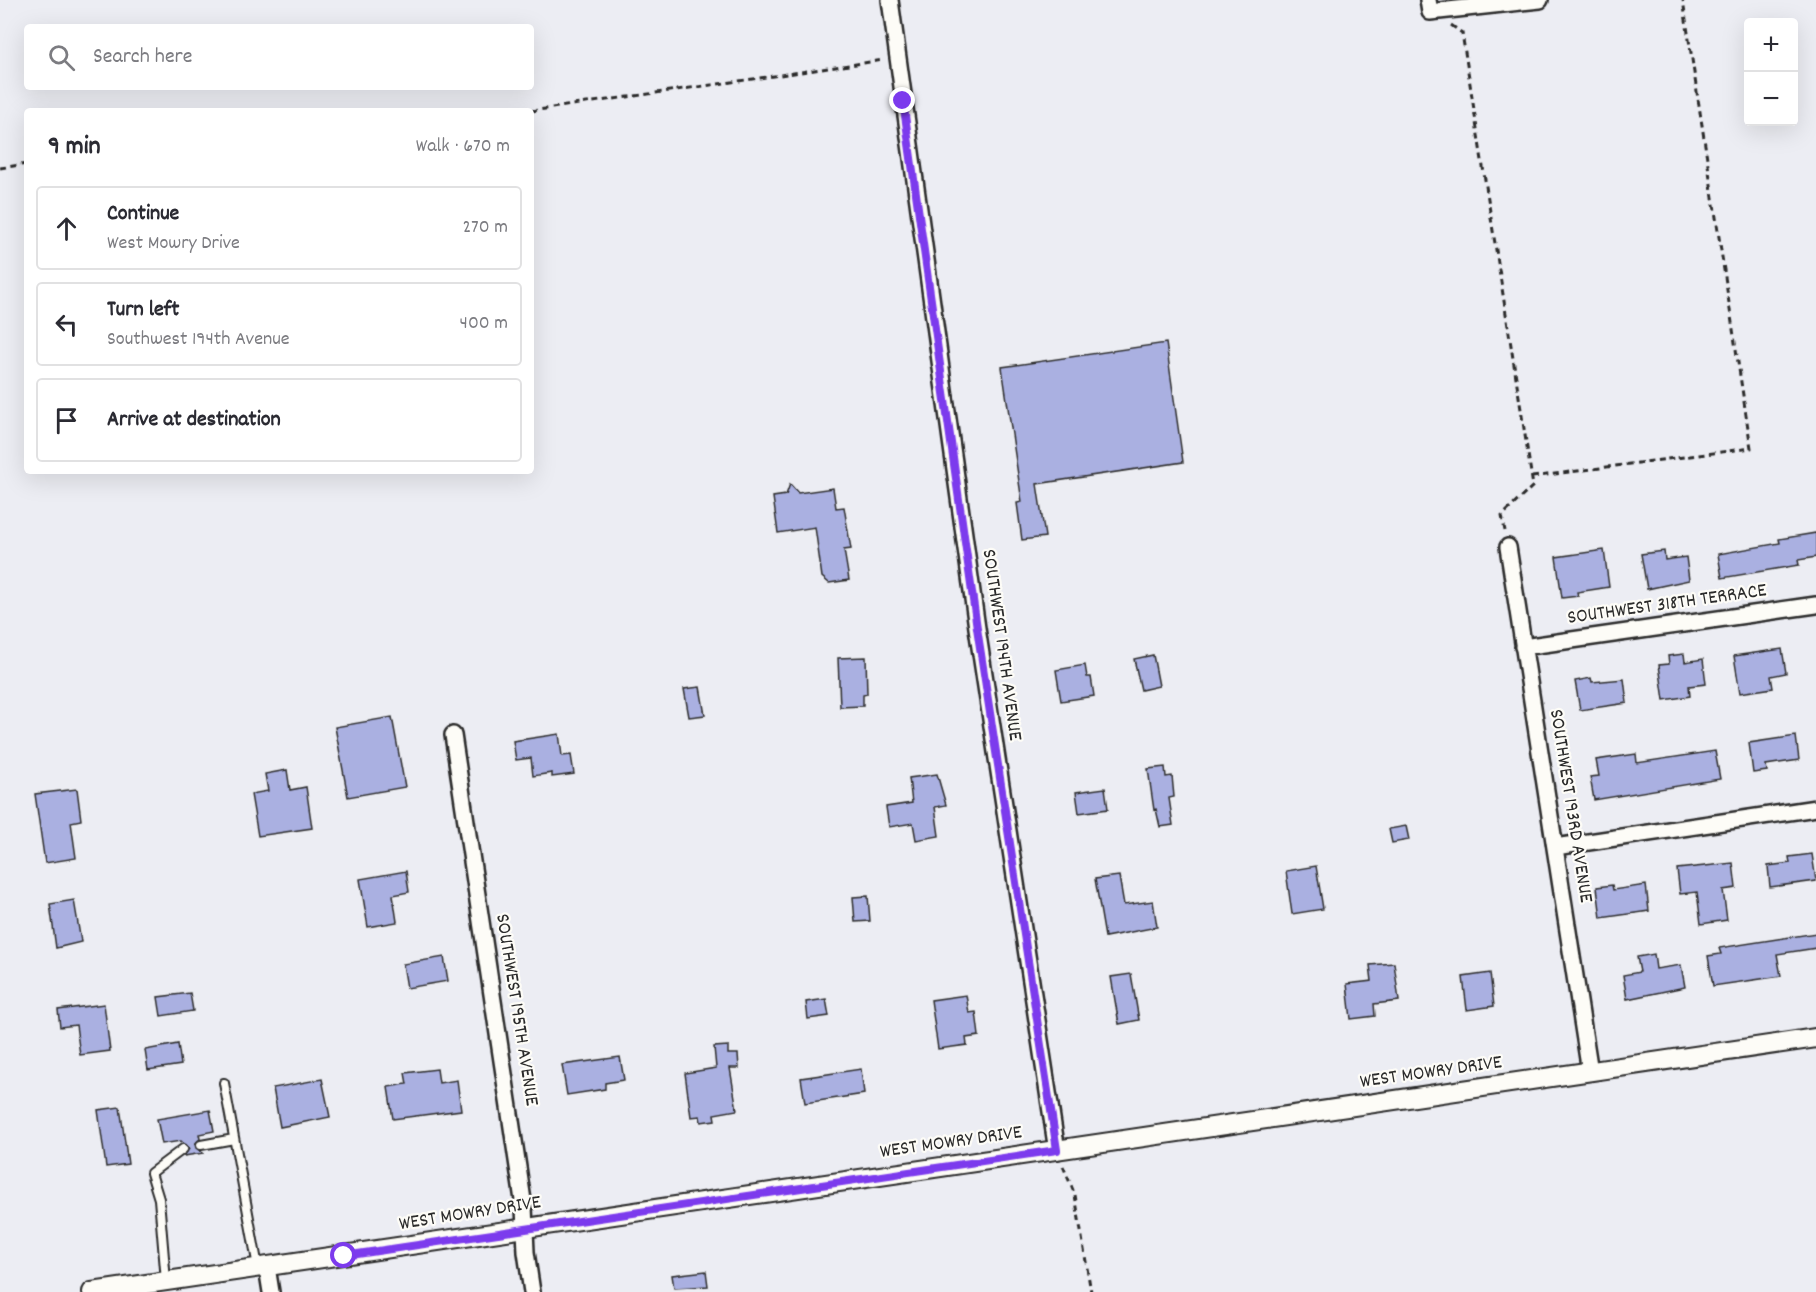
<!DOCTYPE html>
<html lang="en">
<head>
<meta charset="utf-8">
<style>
	body { margin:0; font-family:Dekko,sans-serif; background:#f7f7f7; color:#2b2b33 }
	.controls { position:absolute; right:18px; top:18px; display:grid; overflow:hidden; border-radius:6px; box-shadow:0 6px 24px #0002 }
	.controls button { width:54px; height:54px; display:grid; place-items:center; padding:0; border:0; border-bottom:2px solid #e1e1e2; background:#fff; color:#2b2b33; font:30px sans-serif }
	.stop { position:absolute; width:18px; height:18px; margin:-14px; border:4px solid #7c3aed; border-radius:50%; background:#fff }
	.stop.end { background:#7c3aed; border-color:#fff; box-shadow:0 2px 6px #0008 }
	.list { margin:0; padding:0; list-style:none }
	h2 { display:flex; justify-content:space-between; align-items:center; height:78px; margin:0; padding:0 24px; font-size:26px }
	h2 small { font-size:20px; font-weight:400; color:#7c7c81 }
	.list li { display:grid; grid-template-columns:39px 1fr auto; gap:18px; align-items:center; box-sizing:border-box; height:84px; margin:0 12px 12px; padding:0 12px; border:2px solid #e1e1e2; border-radius:6px }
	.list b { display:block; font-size:22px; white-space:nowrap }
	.list p { margin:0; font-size:20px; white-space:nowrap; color:#7c7c81 }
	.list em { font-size:20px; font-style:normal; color:#7c7c81 }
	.icon { flex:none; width:33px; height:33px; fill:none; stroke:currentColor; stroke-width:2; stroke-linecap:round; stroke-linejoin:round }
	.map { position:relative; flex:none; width:1816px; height:1292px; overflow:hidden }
	.search { position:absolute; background:#fff; box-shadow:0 6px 24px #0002; left:24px; top:24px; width:510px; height:66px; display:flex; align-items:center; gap:15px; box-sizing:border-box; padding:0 21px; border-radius:6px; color:#7c7c81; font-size:22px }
	.panel { position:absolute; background:#fff; box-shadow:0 6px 24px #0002; left:24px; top:108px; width:510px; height:366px; border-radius:6px }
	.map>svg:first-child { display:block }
</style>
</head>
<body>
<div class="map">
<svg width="1816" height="1292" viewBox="0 0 1816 1292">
	<rect width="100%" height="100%" fill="#ecedf3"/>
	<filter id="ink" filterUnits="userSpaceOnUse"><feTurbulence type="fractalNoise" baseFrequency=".0167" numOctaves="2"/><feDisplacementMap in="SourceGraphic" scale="12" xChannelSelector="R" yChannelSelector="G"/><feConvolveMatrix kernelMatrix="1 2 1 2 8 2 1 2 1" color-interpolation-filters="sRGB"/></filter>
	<g filter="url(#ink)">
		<!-- building -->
		<path fill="#aab0e1" stroke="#2b2b2b" stroke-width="1.5" d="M1166 343 1183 462 1037 484 1045 537 1022 540 1017 503 1022 502 1002 367Z
			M790 484 798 493 833 488 836 508 844 507 851 549 844 550 849 580 829 583 822 577 815 527 778 533 773 497 786 495Z
			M1816 533V557L1798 560 1799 565 1722 578 1718 554 1780 543 1779 539Z
			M1604 550 1609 587 1577 592 1578 596 1562 598 1556 557Z
			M1664 551 1665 560 1686 557 1689 580 1647 589 1641 554Z
			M1782 649 1786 673 1771 676 1773 688 1740 693 1734 656Z
			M1684 654 1685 662 1703 659 1706 684 1689 686 1690 696 1664 700 1659 665 1669 664 1668 656Z
			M1153 655 1159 686 1141 690 1134 659Z
			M866 657 867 694 863 695V706L840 707 838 658Z
			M1085 665 1087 677H1091L1094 696 1061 701 1056 670Z
			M1591 678 1592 682 1624 679 1627 703 1580 710 1575 681Z
			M700 687 705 715 689 717 684 689Z
			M392 717 405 787 348 797 335 727Z
			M559 734 562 756 571 755 574 774 552 777V773L533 776 531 758 516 760 513 741Z
			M1796 736 1799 760 1766 765 1767 771 1753 773 1749 743Z
			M1715 751 1720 779 1594 800 1590 777 1599 776 1596 760 1636 754 1637 763Z
			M1165 767 1166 777 1172 776 1174 797 1169 798 1173 825 1160 827 1156 809 1154 810 1148 769Z
			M287 770 290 790 306 787 312 828 258 836 251 794 268 791 265 774Z
			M937 774 946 805 935 807 939 836 916 840 913 823 889 827 886 807 912 803 909 778Z
			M1105 788 1108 809 1079 813 1076 792Z
			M77 789 81 820 71 822 76 858 45 863 35 794Z
			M1406 826 1409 840 1392 843 1389 829Z
			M1812 854 1816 881 1770 887 1768 866 1790 863 1789 857Z
			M1733 863 1736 888 1723 890 1727 920 1701 924 1697 892 1680 894 1677 869Z
			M1316 866 1323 909 1292 914 1286 871Z
			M406 871 409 892 393 895 397 922 368 927 360 879Z
			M1119 876 1124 905 1153 901 1157 927 1105 937 1095 879Z
			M1612 885 1613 890 1646 885 1649 911 1601 918 1597 887Z
			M868 896 870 921 855 922 853 897Z
			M74 900 81 942 56 948 50 904Z
			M1816 933V948L1777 954 1781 976 1713 986 1708 956 1721 954 1719 948Z
			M1654 954 1656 969 1681 965 1685 987 1627 999 1623 975 1640 972 1637 957Z
			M444 957 448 981 407 988 403 964Z
			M1394 963 1399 1001 1374 1004 1375 1016 1351 1019 1347 984 1372 981 1370 965Z
			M1490 973 1494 1006 1467 1010 1463 977Z
			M1131 974 1139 1020 1119 1024 1111 977Z
			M190 993 193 1011 161 1016 158 997Z
			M966 995 969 1013 976 1012 979 1036 966 1038 967 1045 938 1049 931 1000Z
			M826 999 829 1016 808 1019 806 1002Z
			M104 1004 110 1051 80 1055 76 1025 60 1027 58 1010Z
			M178 1044 181 1065 148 1070 145 1050Z
			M728 1046V1054H738L739 1068H730L737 1110 714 1114 715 1120 701 1122 700 1116 691 1117 685 1073 716 1068 714 1047Z
			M620 1057 624 1080 605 1083V1089L567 1095 562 1065Z
			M437 1069 439 1083 457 1080 461 1110 393 1119 388 1087 407 1084 405 1073Z
			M861 1069 864 1094 805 1103 801 1078Z
			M322 1079 330 1117 280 1127 273 1088Z
			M120 1107 128 1164 106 1167 98 1110Z
			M210 1110 214 1131 199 1134 200 1139 195 1144 196 1148 203 1153 184 1156 189 1148 181 1141 162 1144 157 1119Z
			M706 1271 708 1286 674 1288 672 1275Z"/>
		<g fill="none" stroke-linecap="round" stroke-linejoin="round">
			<!-- service casing -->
			<g stroke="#2b2b2b" stroke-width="12">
				<path id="service" d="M224 1083 258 1267
					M201 1145 234 1139
					M166 1281 159 1199 151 1173 183 1149"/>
			</g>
			<!-- minor casing -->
			<g stroke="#2b2b2b" stroke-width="20">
				<path id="minor" d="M890 0 977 628 1057 1151
					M1428 0 1430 12 1540 0
					M1508 547 1590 1072
					M1523 647 1816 605
					M453 735 524 1207 526 1252 532 1292
					M1555 847 1816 808
					M267 1267 271 1292"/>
			</g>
			<!-- tertiary casing -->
			<g stroke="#2b2b2b" stroke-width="22">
				<path id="tertiary" d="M92 1292 1816 1038"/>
			</g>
			<!-- path -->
			<path stroke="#2b2b2b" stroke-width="3" stroke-dasharray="6 4.5" stroke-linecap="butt" d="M1451 25 1462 33 1533 486 1502 516 1505 531
				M531 111 884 60
				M0 168 27 164
				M1532 477 1751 448 1683 0
				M1063 1166 1075 1195 1091 1292"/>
			<!-- service -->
			<use href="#service" stroke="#fdfcf7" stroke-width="8"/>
			<!-- minor -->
			<use href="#minor" stroke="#fdfcf7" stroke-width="15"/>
			<!-- tertiary -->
			<use href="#tertiary" stroke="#fdfcf7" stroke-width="18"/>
		</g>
	</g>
	<g fill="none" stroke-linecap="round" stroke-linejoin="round" filter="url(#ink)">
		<!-- route -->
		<path stroke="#7c3aed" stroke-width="8" d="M344 1256 1057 1150 977 628 903 101"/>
	</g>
	<g text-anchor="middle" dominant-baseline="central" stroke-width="4.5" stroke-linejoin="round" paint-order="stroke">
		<!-- street labels -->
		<g font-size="20" fill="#2b2b2b" stroke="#fdfcf7">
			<text transform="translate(1667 605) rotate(-8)">SOUTHWEST 318TH TERRACE</text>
			<text transform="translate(1001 645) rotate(82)">SOUTHWEST 194TH AVENUE</text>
			<text transform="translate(1570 806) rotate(81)">SOUTHWEST 193RD AVENUE</text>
			<text transform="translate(516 1010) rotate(81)">SOUTHWEST 195TH AVENUE</text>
			<text transform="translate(1431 1073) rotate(-8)">WEST MOWRY DRIVE</text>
			<text transform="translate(951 1143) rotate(-8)">WEST MOWRY DRIVE</text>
			<text transform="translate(470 1214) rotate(-9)">WEST MOWRY DRIVE</text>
		</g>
	</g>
</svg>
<div class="controls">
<button>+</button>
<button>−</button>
</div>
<div class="stop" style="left:344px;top:1256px"></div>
<div class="stop end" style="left:903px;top:101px"></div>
<div class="search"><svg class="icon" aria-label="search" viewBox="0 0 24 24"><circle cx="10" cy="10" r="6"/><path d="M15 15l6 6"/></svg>Search here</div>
<section class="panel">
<h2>9 min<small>Walk · 670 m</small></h2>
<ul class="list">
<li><svg class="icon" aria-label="ahead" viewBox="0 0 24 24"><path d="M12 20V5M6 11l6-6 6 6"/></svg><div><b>Continue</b><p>West Mowry Drive</p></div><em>270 m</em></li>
<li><svg class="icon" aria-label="left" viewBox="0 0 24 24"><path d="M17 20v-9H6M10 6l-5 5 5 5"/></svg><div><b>Turn left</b><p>Southwest 194th Avenue</p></div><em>400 m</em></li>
<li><svg class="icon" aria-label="arrive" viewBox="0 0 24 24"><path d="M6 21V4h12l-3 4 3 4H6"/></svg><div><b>Arrive at destination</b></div></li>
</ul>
</section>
</div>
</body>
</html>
